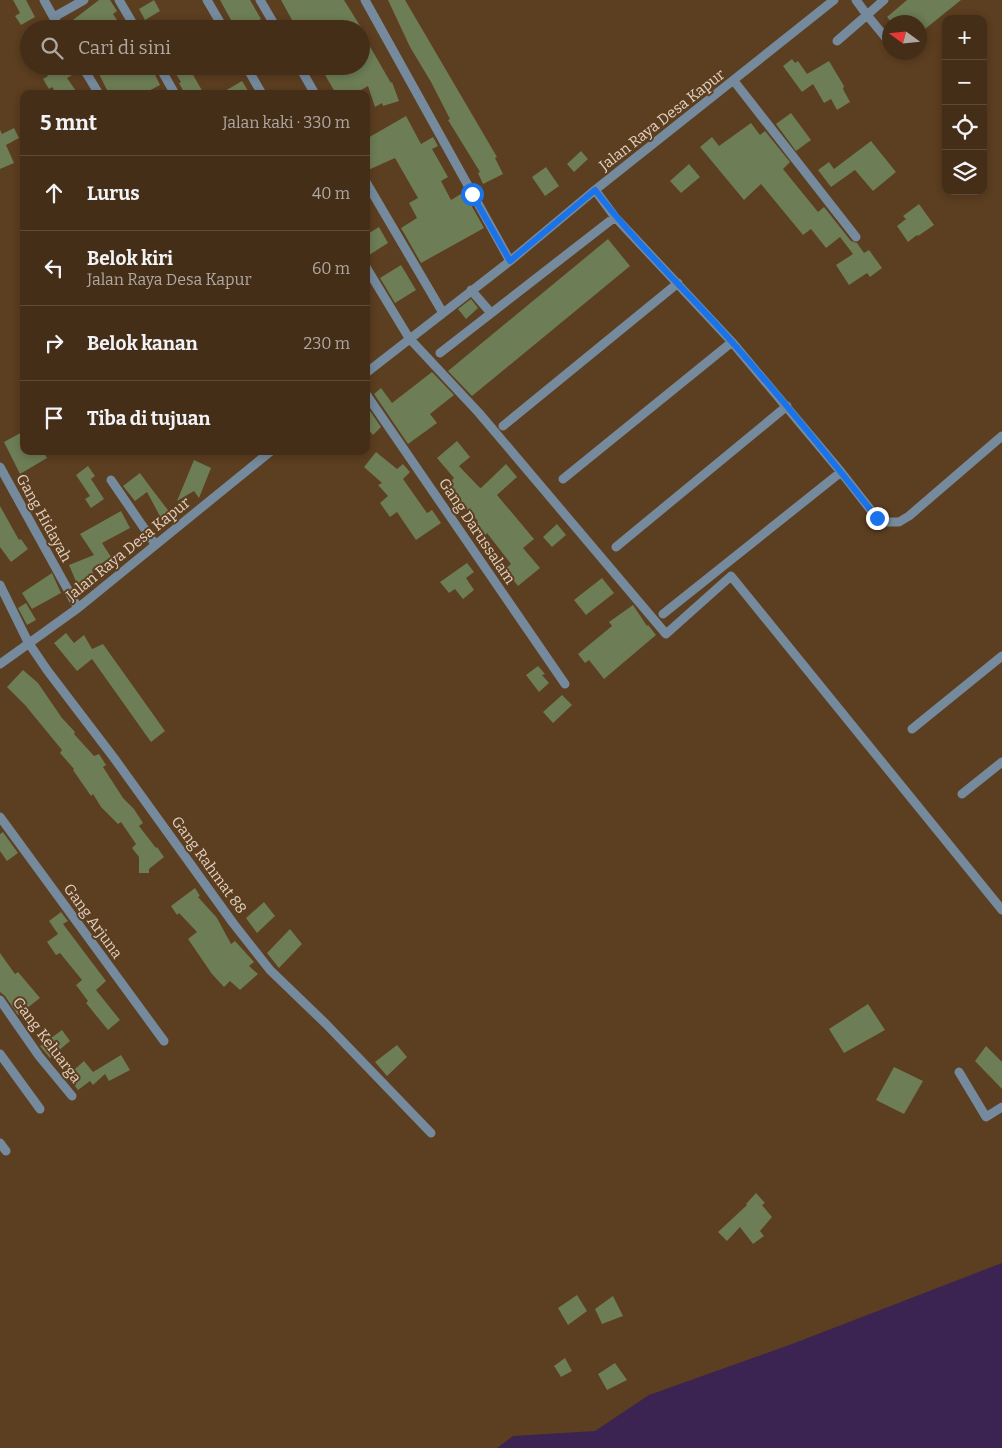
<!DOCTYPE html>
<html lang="id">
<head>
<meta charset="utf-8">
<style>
	body { margin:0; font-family:Bitter,serif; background:#4c3621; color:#f1f3f6 }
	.controls { position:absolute; right:15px; top:15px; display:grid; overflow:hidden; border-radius:10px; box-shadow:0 2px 8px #0003 }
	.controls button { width:45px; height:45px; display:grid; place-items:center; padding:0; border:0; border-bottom:1px solid #5d4a37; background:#452e18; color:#f1f3f6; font:25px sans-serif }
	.compass { position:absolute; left:882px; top:15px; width:45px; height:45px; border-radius:50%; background:#452e18; box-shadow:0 2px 8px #0003; rotate:285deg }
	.stop { position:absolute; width:15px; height:15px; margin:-11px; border:4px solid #1a73e8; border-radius:50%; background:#fff }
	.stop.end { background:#1a73e8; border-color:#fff; box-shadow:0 1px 5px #0008 }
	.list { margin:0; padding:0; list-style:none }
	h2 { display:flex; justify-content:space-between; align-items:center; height:65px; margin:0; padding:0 20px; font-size:21px }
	h2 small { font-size:16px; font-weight:400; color:#b0a8a2 }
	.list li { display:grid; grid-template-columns:32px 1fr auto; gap:15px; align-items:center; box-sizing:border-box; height:75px; padding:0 20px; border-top:1px solid #5d4a37 }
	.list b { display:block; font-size:19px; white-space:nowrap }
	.list p { margin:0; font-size:16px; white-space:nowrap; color:#b0a8a2 }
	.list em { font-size:16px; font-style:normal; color:#b0a8a2 }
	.icon { flex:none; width:28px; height:28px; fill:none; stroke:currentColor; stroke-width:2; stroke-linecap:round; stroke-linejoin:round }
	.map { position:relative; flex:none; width:1002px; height:1448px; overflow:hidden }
	.search { position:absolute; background:#452e18; box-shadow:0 2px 8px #0003; left:20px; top:20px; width:350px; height:55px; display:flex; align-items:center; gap:12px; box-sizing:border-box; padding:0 18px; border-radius:28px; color:#b0a8a2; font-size:19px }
	.panel { position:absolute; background:#452e18; box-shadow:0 2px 8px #0003; left:20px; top:90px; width:350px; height:365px; border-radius:10px }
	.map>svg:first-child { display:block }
</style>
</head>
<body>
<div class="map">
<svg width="1002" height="1448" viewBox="0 0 1002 1448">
	<rect width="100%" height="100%" fill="#5c3e20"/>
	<!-- water -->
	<path fill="#3b2451" d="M1002 1263V1448H497L513 1436 595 1431 649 1395 792 1344Z"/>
	<!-- building -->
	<path fill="#6d7d55" d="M13 0H26L35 17 21 25 15 16 20 13Z
		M99 0H110L117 11 113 14 123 29H74L69 23Z
		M154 0 160 11 145 20 139 9Z
		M220 0H250L261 19 244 29H236Z
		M281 0H344L362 29H336L332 21 325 25 323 22 311 29H297Z
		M388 0H405L497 157 495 158 503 174 483 184 478 173 480 172 448 120 450 119 431 82 410 47Z
		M907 0H961L920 33V22H891L887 17Z
		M361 31 391 83 392 82 399 101 383 106 382 103 375 107 368 86 354 94H336L320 66H361Z
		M792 59 795 63 798 61 807 74 829 61 844 86 843 89 850 102 837 110 831 99 824 103 813 84 802 92 783 66Z
		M42 66H66L72 75 67 78 78 94H57L52 87 49 89 43 79 48 76Z
		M95 66H151L160 85 143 94H109Z
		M171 66H188L204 94H185L179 83 181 82Z
		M242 81 250 94H220Z
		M791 113 811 140 796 151 776 124Z
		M406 116 421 144 433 137 438 146 432 149 448 177 441 181 451 200 464 192 484 228 421 263 401 228 417 218 409 203 418 198 395 158 366 171V139Z
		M751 123 760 135 765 131 790 162 783 169 818 212 824 207 851 241 857 243 864 253 869 250 882 268 870 277 867 273 849 285 836 265 853 254 840 237 826 248 811 229 803 235 761 184 744 200 700 147 712 137 719 146Z
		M14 128 19 138 6 145 14 163 0 169V130L2 134Z
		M871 141 896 172 873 191 855 170 831 187 818 170 829 162 834 169Z
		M581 151 588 159 574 172 567 164Z
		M689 164 700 177 681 193 670 181Z
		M546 167 559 186 545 196 532 177Z
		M919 204 934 225 918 236 917 235 908 242 897 226 906 219 903 216Z
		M379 227 388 243 366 257V235Z
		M608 239 630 266 472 396 448 371Z
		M401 265 416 290 395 303 380 278Z
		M471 299 478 308 466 319 458 309Z
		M432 372 454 395 430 414 437 423 408 444 374 394 381 388 392 403Z
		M366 405 381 427 373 435 366 427Z
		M24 431V451H43L47 458 20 474 4 442Z
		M457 441 470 457 459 466 479 487 481 488 506 464 517 477 497 495 534 539 523 548 540 568 518 586 505 569 511 564 487 533 484 536 473 525 478 521 457 499 455 501 443 489 454 478 437 458Z
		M376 452 397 469 403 464 410 472 403 479 427 513 432 510 441 523 416 540 397 512 390 517 380 503 388 496 378 485 382 483 364 467Z
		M194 460 211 468 199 498 194 491 177 501Z
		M88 466 95 476 91 479 104 499 91 508 85 499 90 496 76 475Z
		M140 473 151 488 149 490 151 488 171 514 162 520 147 492 135 501 123 486Z
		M0 506 19 540 21 539 28 549 11 562 0 547Z
		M121 511 130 528 102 543 111 557 92 570 95 578 78 586 69 565 94 555 80 534Z
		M557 524 566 535 552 547 543 537Z
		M467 563 474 572 466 578 474 590 463 599 455 589 449 593 440 582Z
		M52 573 61 593 32 609 22 593Z
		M602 578 614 593 586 615 574 600Z
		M26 603 36 620 27 625 18 608Z
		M633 605 647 626 648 625 656 635 604 679 589 660 585 663 578 654 612 626 609 622Z
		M66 633 74 643 84 635 92 649 103 644 165 731 151 742 92 659 77 671 54 643Z
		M538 666 545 674 542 675 549 683 539 692 526 675Z
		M23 670 38 683 62 718 75 732 74 734 94 756 99 754 106 765 103 767 123 798 134 809 143 823 139 826 156 848 157 847 164 857 149 869V873H139V857L132 848 136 844 121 822 118 824 101 807 93 794 91 796 73 770 74 769 60 753 62 750 25 705 7 687Z
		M562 695 572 705 553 723 543 712Z
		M3 832 18 853 7 861 0 851V834Z
		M195 888 200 896 198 897 217 918 231 944 235 941 254 962 249 966 258 974 240 990 230 981 224 987 212 974 188 939 197 932 179 913 177 915 171 906Z
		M264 902 275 916 257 933 246 918Z
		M61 912 68 921 63 924 106 981 96 990 120 1020 108 1030 86 1003 88 1001 76 985 82 980 60 953 56 955 47 942 58 934 49 921Z
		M290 929 302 944 279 968 267 953Z
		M0 953 15 974 18 972 40 998 18 1015 5 996 0 992Z
		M868 1004 885 1030 844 1053 829 1029Z
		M62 1030 70 1041 50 1058 40 1046Z
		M397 1045 407 1057 387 1076 375 1062Z
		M986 1046 1002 1062V1089L975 1061Z
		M121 1055 130 1070 109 1081 105 1074 93 1085 90 1081 78 1090 67 1076 84 1061 93 1072Z
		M894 1067 923 1081 904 1114 876 1100Z
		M756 1193 765 1203 762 1205 772 1217 760 1231 764 1236 753 1244 740 1227 727 1241 718 1232 747 1205 746 1204Z
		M577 1295 587 1311 568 1325 558 1308Z
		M613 1296 623 1316 602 1324 595 1309Z
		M565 1358 572 1371 561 1377 554 1366Z
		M615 1363 627 1380 607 1390 598 1374Z"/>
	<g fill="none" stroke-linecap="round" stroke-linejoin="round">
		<!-- minor -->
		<path stroke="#758a9c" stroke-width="9" d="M44 0 60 29
			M119 0 136 29
			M207 0 224 29
			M260 0 277 29
			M365 0 510 261
			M884 0 867 15 890 43
			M54 17 84 0
			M837 41 867 15 856 0
			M897 52 898 53
			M82 66 99 94
			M159 66 175 94
			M246 66 262 94
			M299 66 315 94
			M734 81 856 237
			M366 182 443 313
			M595 190 615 217 732 342 841 472 877 518 887 522H899L909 516 1002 436
			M366 267 409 338 479 413 666 634 731 576 1002 910
			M471 290 491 313
			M440 353 615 217
			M366 373 510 261 595 190 834 0
			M366 394 565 684
			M503 426 678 283
			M0 467 78 608
			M563 479 732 342
			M111 480 155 544
			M616 547 787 406
			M0 585 28 642 47 670 114 758 233 923 270 970 326 1024 431 1133
			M663 614 841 472
			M0 664 78 608 271 451
			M912 729 1002 656
			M962 794 1002 762
			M0 817 164 1041
			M0 1000 39 1056 72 1096
			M0 1054 40 1109
			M959 1072 986 1117 1002 1107
			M0 1143 6 1151"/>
	</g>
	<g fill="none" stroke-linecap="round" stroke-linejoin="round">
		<!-- route -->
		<path stroke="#1a73e8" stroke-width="6" d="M472 194 510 261 595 190C636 244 687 291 732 342 782 399 830 458 877 518"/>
	</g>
	<g text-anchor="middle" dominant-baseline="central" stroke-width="4" stroke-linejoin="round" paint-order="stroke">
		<!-- street labels -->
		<g font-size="15" fill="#e3d1c0" stroke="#5c3e20">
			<text transform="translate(662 120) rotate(-38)">Jalan Raya Desa Kapur</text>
			<text transform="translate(44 518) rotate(61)">Gang Hidayah</text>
			<text transform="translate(477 531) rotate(56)">Gang Darussalam</text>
			<text transform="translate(128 549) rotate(-39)">Jalan Raya Desa Kapur</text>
			<text transform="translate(209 865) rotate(54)">Gang Rahmat 88</text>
			<text transform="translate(93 921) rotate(54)">Gang Arjuna</text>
			<text transform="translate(47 1040) rotate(53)">Gang Keluarga</text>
		</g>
	</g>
</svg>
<div class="controls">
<button>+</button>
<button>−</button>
<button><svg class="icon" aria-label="locate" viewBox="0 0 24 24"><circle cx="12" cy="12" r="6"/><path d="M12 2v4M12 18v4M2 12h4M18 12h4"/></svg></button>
<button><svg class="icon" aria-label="layers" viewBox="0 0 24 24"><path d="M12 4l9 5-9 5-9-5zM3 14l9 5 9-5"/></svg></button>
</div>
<svg class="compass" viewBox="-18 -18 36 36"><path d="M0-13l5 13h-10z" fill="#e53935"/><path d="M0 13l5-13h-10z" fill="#b0a8a2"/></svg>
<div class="stop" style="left:472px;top:194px"></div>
<div class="stop end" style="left:877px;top:518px"></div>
<div class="search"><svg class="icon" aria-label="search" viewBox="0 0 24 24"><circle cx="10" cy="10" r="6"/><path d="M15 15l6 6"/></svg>Cari di sini</div>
<section class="panel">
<h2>5 mnt<small>Jalan kaki · 330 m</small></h2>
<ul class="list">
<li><svg class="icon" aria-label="ahead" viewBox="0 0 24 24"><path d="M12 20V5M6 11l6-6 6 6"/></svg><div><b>Lurus</b></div><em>40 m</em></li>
<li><svg class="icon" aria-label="left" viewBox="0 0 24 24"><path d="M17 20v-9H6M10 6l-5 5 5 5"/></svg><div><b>Belok kiri</b><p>Jalan Raya Desa Kapur</p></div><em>60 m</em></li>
<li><svg class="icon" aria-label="right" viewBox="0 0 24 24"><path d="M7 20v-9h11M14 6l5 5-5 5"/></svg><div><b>Belok kanan</b></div><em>230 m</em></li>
<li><svg class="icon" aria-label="arrive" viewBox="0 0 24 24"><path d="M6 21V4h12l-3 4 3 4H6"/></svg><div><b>Tiba di tujuan</b></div></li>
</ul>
</section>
</div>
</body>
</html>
